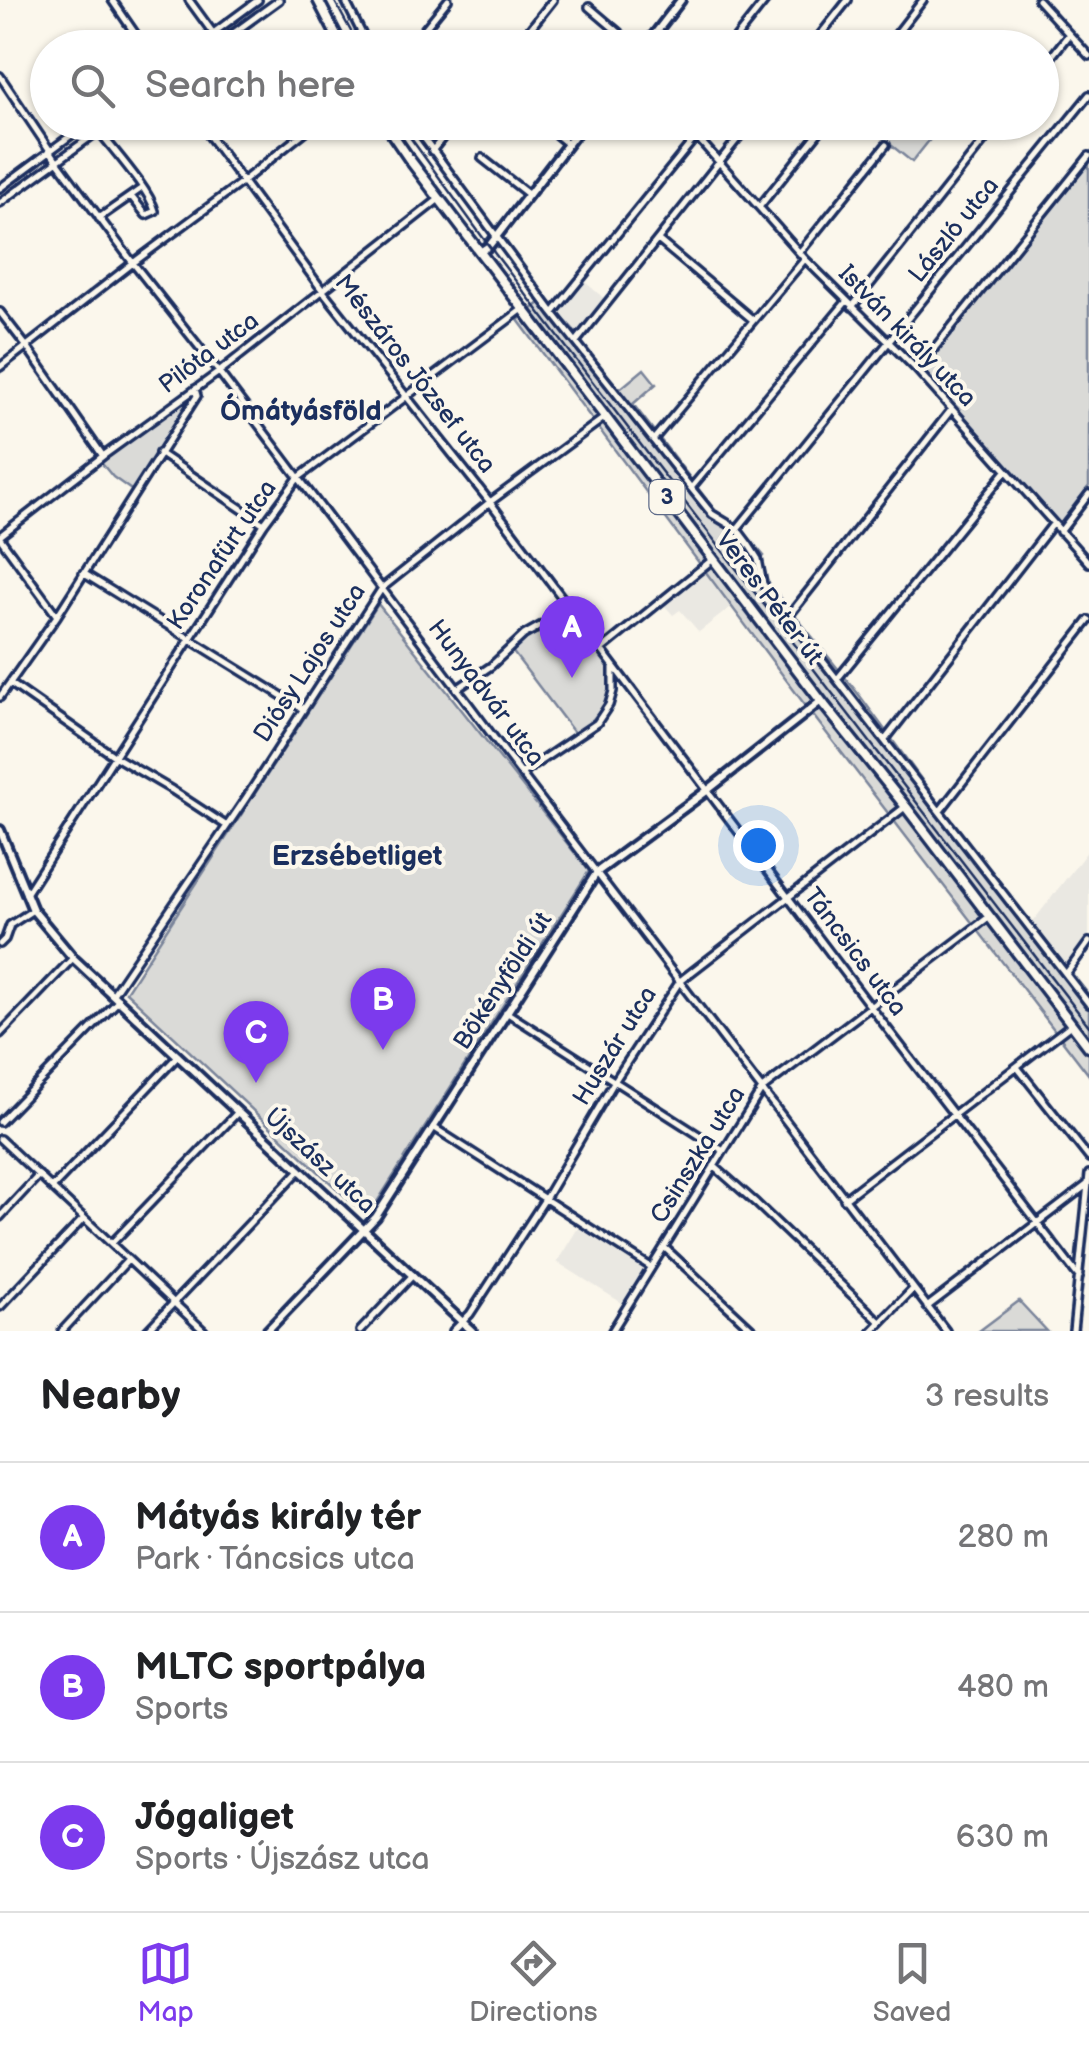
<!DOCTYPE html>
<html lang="en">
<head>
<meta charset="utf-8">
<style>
	body { margin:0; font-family:"Balsamiq Sans",sans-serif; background:#f2f2f2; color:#202124 }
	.you { position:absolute; left:758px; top:845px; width:35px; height:35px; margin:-25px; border:8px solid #fff; border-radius:50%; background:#1a73e8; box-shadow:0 0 0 15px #1a73e833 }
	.badge { display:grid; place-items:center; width:65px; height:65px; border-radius:50%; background:#7c3aed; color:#fff; font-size:32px; font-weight:700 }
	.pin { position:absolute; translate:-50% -82px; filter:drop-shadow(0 2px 5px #0008) }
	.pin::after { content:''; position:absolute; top:52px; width:35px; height:30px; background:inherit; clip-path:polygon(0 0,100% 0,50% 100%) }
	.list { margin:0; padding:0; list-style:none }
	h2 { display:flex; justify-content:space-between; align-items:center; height:130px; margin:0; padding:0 40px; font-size:42px }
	h2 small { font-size:32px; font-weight:400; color:#757577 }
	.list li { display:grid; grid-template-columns:65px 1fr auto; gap:30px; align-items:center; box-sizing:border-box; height:150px; padding:0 40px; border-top:2px solid #e0e0e0 }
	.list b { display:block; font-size:38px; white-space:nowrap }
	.list p { margin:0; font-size:32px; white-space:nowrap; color:#757577 }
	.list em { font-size:32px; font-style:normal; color:#757577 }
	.icon { flex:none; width:55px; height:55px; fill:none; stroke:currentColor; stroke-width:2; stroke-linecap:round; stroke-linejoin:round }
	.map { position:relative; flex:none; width:1089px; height:1331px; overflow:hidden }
	.search { position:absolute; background:#fff; box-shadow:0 2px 8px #0004; left:30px; right:30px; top:30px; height:110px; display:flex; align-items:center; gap:25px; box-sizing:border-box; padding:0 35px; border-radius:55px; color:#757577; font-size:38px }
	.sheet { height:580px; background:#fff }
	nav { display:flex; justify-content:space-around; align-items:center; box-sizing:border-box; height:140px; border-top:2px solid #e0e0e0; background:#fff; font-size:28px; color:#757577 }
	nav a { display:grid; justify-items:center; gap:5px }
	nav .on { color:#7c3aed }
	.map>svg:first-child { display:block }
</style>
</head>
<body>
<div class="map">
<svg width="1089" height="1331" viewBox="0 0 1089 1331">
	<rect width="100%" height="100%" fill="#fbf7ec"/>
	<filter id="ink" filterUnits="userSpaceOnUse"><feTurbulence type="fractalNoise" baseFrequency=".01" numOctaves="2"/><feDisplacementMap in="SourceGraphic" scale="20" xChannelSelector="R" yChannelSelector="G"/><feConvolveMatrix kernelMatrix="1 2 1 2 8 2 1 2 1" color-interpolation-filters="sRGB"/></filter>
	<g filter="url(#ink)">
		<!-- built -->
		<path fill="#eae8e2" d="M585 282 606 300 578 332 557 313Z
			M706 573 731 607 699 632 680 610 673 615 665 606Z
			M1089 849V937L1067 967 1031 924Z
			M578 1228 643 1269 622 1303 557 1262Z"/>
		<!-- green -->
		<path fill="#dadad7" stroke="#7a849a" stroke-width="2.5" d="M867 122H943V123L912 162 865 124Z
			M1089 163V486L1059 525 924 371 925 366Z
			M545 299 576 332 584 337 580 343 620 389 644 369 656 384 633 404 714 509 742 530 764 556 761 559 764 577 860 696 974 851 1089 995V1075L802 701 518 320Z
			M184 399 189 405 134 492 113 477 99 460Z
			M378 604 589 871 370 1213 365 1215 126 992Z
			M551 630C620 630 629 701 575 734L512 651 531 635Z
			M1019 1301 1047 1331H979Z"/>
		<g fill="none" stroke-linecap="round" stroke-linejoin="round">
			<!-- minor casing -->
			<g stroke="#1b2f5e" stroke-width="12">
				<path id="minor" d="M112 0 145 48
					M189 0 213 33
					M345 0 369 48
					M1038 0 1089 56
					M589 7 637 48
					M193 48 258 0
					M213 48 279 0
					M409 48 448 0
					M515 48 553 0
					M728 48 766 0
					M810 48 848 0
					M886 48 923 0
					M1042 69 1069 34
					M0 76 57 161 133 263 219 372 510 759 946 1331
					M199 122 323 291 490 502 870 1006 1079 1277
					M412 122 553 313 691 488 712 514 737 529 749 545 758 559 763 584 1089 1004
					M541 122 568 144
					M99 131C114 151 149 189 155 211L146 215 131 196
					M697 137 805 259 917 370 1089 563
					M432 151 455 122
					M482 158 529 195
					M0 188 89 122
					M0 203 111 122
					M760 206 827 122
					M99 218 142 188
					M658 240 753 320
					M800 252 886 145
					M852 307 999 122
					M0 312 27 347 103 456
					M553 313 708 122
					M576 342 751 122
					M0 367 133 263 242 182 317 122
					M917 370 1089 156
					M653 440 805 259
					M159 453 264 524
					M691 488 846 302
					M737 529 1089 95
					M1060 532 1089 494
					M0 536 103 456 219 372 439 199
					M0 538 57 616
					M83 573 303 709
					M788 617 951 410
					M602 649 712 560
					M838 678 1006 471
					M10 683 114 756 172 790 227 826
					M457 689 491 666 524 635 542 625 561 622 583 627
					M0 697 57 616 197 396 195 389
					M885 740 1053 524
					M521 774 597 723 609 705 613 691V667
					M940 811 1089 620
					M26 894 264 524 298 478 524 308
					M0 944 5 939 10 925 33 910
					M1066 974 1089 942
					M113 994 246 798 382 588 490 502 604 418
					M506 1012 722 1150
					M0 1034 73 958
					M1017 1067 1089 1158
					M0 1122 119 1000
					M433 1127 651 1267
					M0 1139 204 1331
					M714 1166 756 1203 880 1322
					M53 1187 178 1056
					M844 1199 1072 1024
					M0 1217 39 1175
					M112 1243 238 1112
					M664 1247 754 1331
					M0 1307 84 1218
					M927 1307 1088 1184
					M62 1331 128 1260
					M147 1331 300 1170
					M360 1331 413 1275
					M453 1331 470 1314 545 1199 614 1082 680 981 905 807
					M612 1331 762 1089 990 916
					M872 1331 913 1289
					M1073 1331 1089 1174"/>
			</g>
			<!-- tertiary casing -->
			<g stroke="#1b2f5e" stroke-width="14">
				<path id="tertiary" d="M644 48 681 0
					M480 252 489 246 585 122
					M0 830 33 910 73 958 472 1331
					M267 1331 376 1217 597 872 708 790 821 701"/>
			</g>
			<!-- primary casing -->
			<g stroke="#1b2f5e" stroke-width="15">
				<path id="primary" d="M318 0 343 48
					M384 122 410 160 825 706 906 807 1089 1047"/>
			</g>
			<!-- minor -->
			<use href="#minor" stroke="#fbf7ec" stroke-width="5"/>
			<!-- tertiary -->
			<use href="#tertiary" stroke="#fbf7ec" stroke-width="6"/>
			<!-- primary -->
			<use href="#primary" stroke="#fbf7ec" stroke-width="8"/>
			<!-- tram -->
			<path stroke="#1b2f5e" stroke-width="2.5" d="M334 0 360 48
				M399 122 489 246 654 462 1089 1026"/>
		</g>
	</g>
	<g text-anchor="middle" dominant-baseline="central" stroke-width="8" stroke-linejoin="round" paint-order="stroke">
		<!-- shield labels -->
		<rect fill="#fbf7ec" stroke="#5e6b89" stroke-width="2.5" x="649.5" y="480" width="35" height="34" rx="8"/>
		<g font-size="22" font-weight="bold" fill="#1b2f5e">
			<text x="667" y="497">3</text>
		</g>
		<!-- street labels -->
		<g font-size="25" fill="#1b2f5e" stroke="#fbf7ec">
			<text transform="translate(954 230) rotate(-51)">László utca</text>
			<text transform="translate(907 336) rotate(46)">István király utca</text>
			<text transform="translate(209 353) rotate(-37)">Pilóta utca</text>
			<text transform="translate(415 374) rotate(52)">Mészáros József utca</text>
			<text transform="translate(222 555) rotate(-56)">Koronafürt utca</text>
			<text transform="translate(769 598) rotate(53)">Veres Péter út</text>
			<text transform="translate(310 663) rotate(-57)">Diósy Lajos utca</text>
			<text transform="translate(486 693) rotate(53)">Hunyadvár utca</text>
			<text transform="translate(855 952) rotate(53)">Táncsics utca</text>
			<text transform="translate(503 981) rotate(-57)">Bökényföldi út</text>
			<text transform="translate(615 1046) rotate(-58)">Huszár utca</text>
			<text transform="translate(698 1155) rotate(-58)">Csinszka utca</text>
			<text transform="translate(320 1161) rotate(43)">Újszász utca</text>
		</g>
		<!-- neighbourhood labels -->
		<g font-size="28" font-weight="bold" fill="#1b2f5e" stroke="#fbf7ec">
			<text x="301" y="411">Ómátyásföld</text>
			<text x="357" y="856">Erzsébetliget</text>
		</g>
	</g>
</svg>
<div class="you"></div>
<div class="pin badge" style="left:572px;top:678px">A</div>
<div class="pin badge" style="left:383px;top:1050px">B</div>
<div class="pin badge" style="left:256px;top:1083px">C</div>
<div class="search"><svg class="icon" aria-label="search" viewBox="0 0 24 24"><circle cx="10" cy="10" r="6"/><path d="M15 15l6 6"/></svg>Search here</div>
</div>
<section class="sheet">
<h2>Nearby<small>3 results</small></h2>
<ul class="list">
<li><span class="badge">A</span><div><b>Mátyás király tér</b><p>Park · Táncsics utca</p></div><em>280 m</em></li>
<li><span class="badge">B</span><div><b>MLTC sportpálya</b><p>Sports</p></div><em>480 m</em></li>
<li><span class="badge">C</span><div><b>Jógaliget</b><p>Sports · Újszász utca</p></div><em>630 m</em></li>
</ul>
</section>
<nav>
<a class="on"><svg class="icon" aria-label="map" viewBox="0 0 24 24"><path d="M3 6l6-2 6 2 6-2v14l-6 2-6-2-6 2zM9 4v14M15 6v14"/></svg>Map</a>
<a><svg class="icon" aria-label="directions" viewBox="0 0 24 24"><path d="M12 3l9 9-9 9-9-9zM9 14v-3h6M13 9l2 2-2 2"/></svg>Directions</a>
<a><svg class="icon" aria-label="saved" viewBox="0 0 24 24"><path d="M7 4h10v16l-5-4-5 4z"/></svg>Saved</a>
</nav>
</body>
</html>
